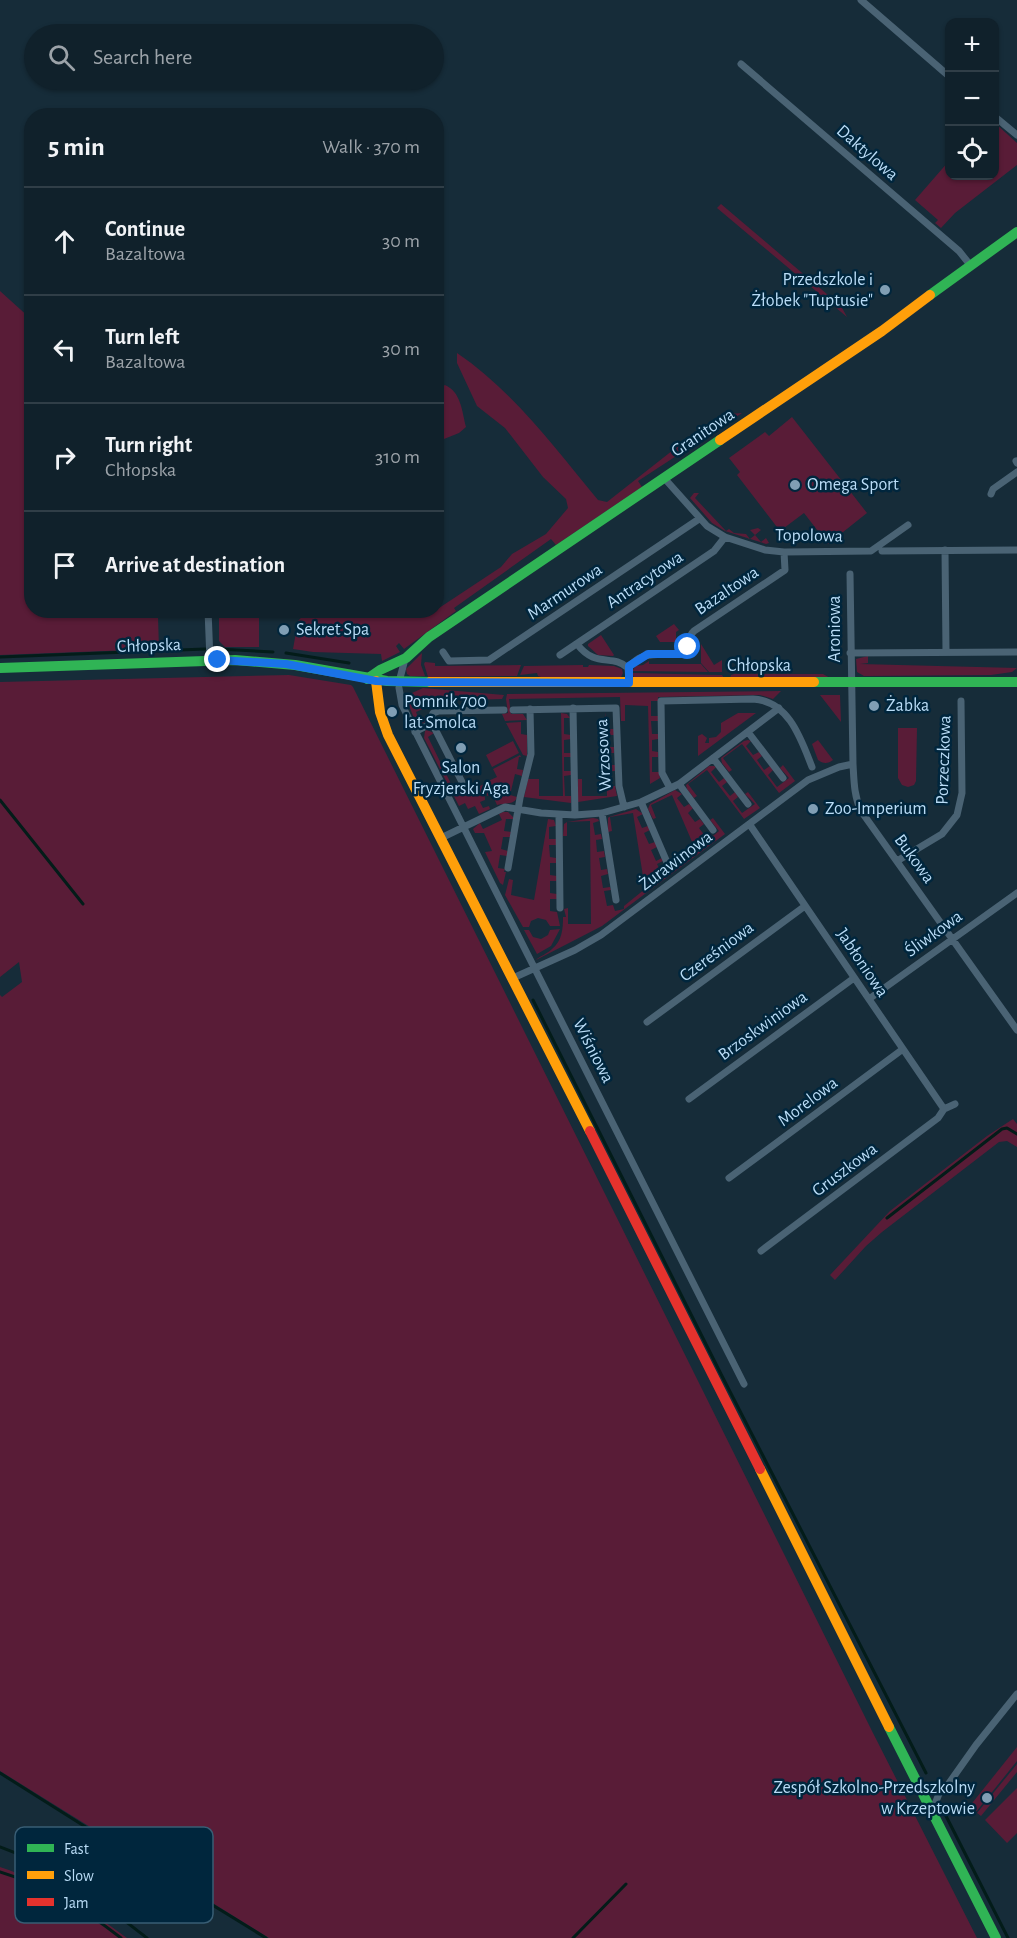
<!DOCTYPE html>
<html lang="en">
<head>
<meta charset="utf-8">
<style>
	body { margin:0; font-family:"Alegreya Sans",sans-serif; background:#1e2e37; color:#f1f3f6 }
	.controls { position:absolute; right:18px; top:18px; display:grid; overflow:hidden; border-radius:12px; box-shadow:0 2px 4px #0004 }
	.controls button { width:54px; height:54px; display:grid; place-items:center; padding:0; border:0; border-bottom:2px solid #303e47; background:#10212b; color:#f1f3f6; font:30px sans-serif }
	.stop { position:absolute; width:18px; height:18px; margin:-14px; border:4px solid #1a73e8; border-radius:50%; background:#fff }
	.stop.end { background:#1a73e8; border-color:#fff; box-shadow:0 2px 6px #0008 }
	.list { margin:0; padding:0; list-style:none }
	h2 { display:flex; justify-content:space-between; align-items:center; height:78px; margin:0; padding:0 24px; font-size:26px }
	h2 small { font-size:20px; font-weight:400; color:#9ca3a9 }
	.list li { display:grid; grid-template-columns:39px 1fr auto; gap:18px; align-items:center; box-sizing:border-box; height:108px; padding:0 24px; border-top:2px solid #303e47 }
	.list b { display:block; font-size:22px; white-space:nowrap }
	.list p { margin:0; font-size:20px; white-space:nowrap; color:#9ca3a9 }
	.list em { font-size:20px; font-style:normal; color:#9ca3a9 }
	.icon { flex:none; width:33px; height:33px; fill:none; stroke:currentColor; stroke-width:2; stroke-linecap:round; stroke-linejoin:round }
	.map { position:relative; flex:none; width:1017px; height:1938px; overflow:hidden }
	.search { position:absolute; background:#10212b; box-shadow:0 2px 4px #0004; left:24px; top:24px; width:420px; height:66px; display:flex; align-items:center; gap:15px; box-sizing:border-box; padding:0 21px; border-radius:33px; color:#9ca3a9; font-size:22px }
	.panel { position:absolute; background:#10212b; box-shadow:0 2px 4px #0004; left:24px; top:108px; width:420px; height:510px; border-radius:24px }
	.map>svg:first-child { display:block }
</style>
</head>
<body>
<div class="map">
<svg width="1017" height="1938" viewBox="0 0 1017 1938">
	<rect width="100%" height="100%" fill="#162c39"/>
	<!-- green -->
	<path fill="#591c37" d="M995 123 1017 143V165L955 213 941 228 935 223 938 220 915 200 949 161 950 176H994Z
		M721 204 841 306 847 317 717 208Z
		M0 291 31 319 32 610 202 611V614L158 616 159 649 0 655Z
		M457 353C513 391 555 448 598 500L607 502 682 443 730 414 742 413 638 481 642 487 556 545 551 539 454 608 456 611 404 649 399 643 396 646 400 652 382 661 381 654 313 652 293 649 298 621 307 611H371L390 615H408L436 610 501 567 512 554 546 534 568 508 566 499 543 477 505 428 477 406 457 363Z
		M445 385C461 392 462 411 466 427L459 433 444 439 437 434 436 389Z
		M792 417 867 513 828 544 804 513 780 531 737 475 740 472 729 458 765 432 769 436Z
		M694 493H699L695 498 726 531 729 529 734 533 746 534 750 539 755 535 750 530 758 528 761 530 755 535 761 542 766 538 769 543 766 544 725 531 712 523 690 498Z
		M224 611H259V647H225L219 641V616Z
		M674 624 679 630 676 632V642H660L656 636Z
		M601 635 614 655 613 656 598 655 588 646V644Z
		M701 644 714 665 722 660V672H709L701 663Z
		M422 653 421 665 425 676H410L407 674 406 669Z
		M868 656V663L860 664 1017 668 1012 672 991 675 864 676 857 672 856 659Z
		M649 661V664H701L708 672 632 671 636 666 643 665Z
		M425 662 435 663V666L521 665 517 676 428 677 424 664Z
		M583 665V667H588L589 665 614 666 622 669 623 673 621 677 547 679 538 676 537 673 520 675 524 666Z
		M632 673 722 675 724 678 634 677Z
		M734 674H823L830 678H730L731 675Z
		M289 675 351 685 353 687 873 1733 977 1938H269L0 1771V995L2 997 22 982 19 962 0 977V682Z
		M423 688 504 695 502 699 425 701V708L416 712 419 720 425 717V722L421 724 416 723 407 701 412 693Z
		M781 691 773 699 760 695 658 697V701H651V716H658V721H651L652 734H658V739L652 740V751L658 752V757H652V772H659L660 778 650 784 648 706 625 705V721H621L620 697 509 699 511 714H523L527 720 505 721 502 714 508 713 506 699 507 694Z
		M820 695H840L841 722Z
		M605 712 607 729H614V735H607V747H614V753H607L608 765H615V771H608V786H615L617 796 578 802V779H582V796H607Z
		M561 713 567 714 570 718H564V734L571 735V739L564 740V753H571V757H564V771H571V775L564 776 565 796H571V803L524 797 528 779H539V796H563Z
		M738 713H756L698 756V736L702 734 707 738 705 743H709V738L716 737 721 732V723Z
		M521 722V734L527 735V756L523 755 506 723Z
		M898 728H917L916 781 914 785 908 787 902 785 898 778Z
		M427 730 434 733 428 737 454 790 458 788 462 795 484 784 485 800 480 802 483 808 489 806 490 809 479 814 475 806 468 809 465 803 459 806 424 738 425 731Z
		M748 740 751 741 746 746 753 755 759 752 762 756 757 760 764 770 770 766 773 770 768 775 777 787 789 778 780 768 783 765 795 781 779 793 742 744 723 758 732 770 729 772 722 763 721 758 744 741Z
		M818 740 833 760C828 764 823 764 818 760L812 744Z
		M513 741 519 753 492 767 486 755Z
		M520 755 521 757H519L517 769 523 770 522 776 515 774 510 795 517 797C515 805 504 803 497 805L492 794 487 796 486 782 497 777 493 769Z
		M709 766H714L716 767 711 772 719 782 724 778 727 782 722 786 730 796 735 792 738 797 733 801 742 813 755 804 745 794 748 792 760 808 744 819 707 770 688 784 697 796 694 798 687 789 686 785Z
		M675 790 682 794 677 798 684 807 689 804 693 808 688 813 695 822 700 819 704 824 699 828 708 840 719 831 710 820 713 818 725 834 602 926 536 960C540 956 547 954 552 949 562 941 563 929 563 917H566L564 909 568 908V924H591L590 821 567 822V836H563L564 824 567 822 593 818 598 819 599 821 593 823 595 835 601 834 602 839 596 840 597 852 604 851 605 857 599 858 601 870 607 869 608 874 601 876 603 888 610 887 611 890 604 891 607 906 613 905 615 911 624 909V906L645 889 633 813 610 817 612 831 608 832V818L609 817 636 809 643 814 637 817 642 828 648 826 650 830 644 833 649 844 655 842 657 847 651 850 656 861 662 858 663 861 657 864 662 875 676 868 696 851 672 795 651 805 656 818 653 819 648 809 650 804Z
		M503 812H508L513 817V819H506L504 831 511 832 510 837H503L501 849 508 851 507 856 500 855 498 868 505 869 504 872H506L503 885 500 883 485 852 492 851 484 833H475L473 829 480 823 483 829 502 820 499 814Z
		M548 819 554 820 556 826 549 827V839H556V845H549L550 857 556 858V863H550V875L557 876V881H550V893L557 894V899H550V911L557 912 560 926H550L546 920 538 918 531 921 529 927H523L505 895 509 879 513 880 511 895 534 900Z
		M560 929 551 946 537 954 524 930H529L533 937 541 939 548 935 550 930Z
		M1013 1119 1017 1124V1147L1007 1141 999 1142 882 1232 866 1246 835 1280 830 1275 890 1211 987 1136Z
		M1017 1747V1761L976 1812 969 1807Z
		M1017 1764V1772L981 1816 977 1813Z
		M1017 1788V1833L1007 1843 985 1820Z
		M0 1867C48 1883 87 1908 127 1938H0Z"/>
	<g fill="none" stroke-linecap="round" stroke-linejoin="round">
		<!-- stream -->
		<path stroke="#031c19" stroke-width="3" d="M217 649 273 652
			M286 653 349 663
			M0 657 205 649
			M0 800 83 904
			M533 1000 722 1376 926 1773
			M887 1218 1002 1129 1007 1128 1017 1134
			M0 1773 92 1831 266 1938
			M944 1812 1008 1938
			M0 1847C57 1867 99 1901 147 1938
			M0 1872C46 1886 84 1909 121 1938
			M573 1938 626 1884"/>
		<!-- street -->
		<path stroke="#4a6374" stroke-width="7" d="M861 0 950 77
			M741 64 959 251 971 266
			M994 116 1017 135
			M1016 461 1017 463
			M665 479 707 526 725 537 765 550 784 552 871 551 908 525
			M991 494 993 489 1017 472
			M945 550 946 652
			M882 551 1017 550
			M850 574 853 764C854 781 854 796 861 811L1017 1030
			M208 610 210 660
			M577 644C596 669 612 653 628 668
			M443 652 449 661 489 660 699 519
			M850 653 1017 652
			M560 655 714 551 725 537
			M399 682 405 659
			M629 683 628 668C645 647 663 658 685 652 690 646 687 637 694 631L785 570 784 552
			M399 688 402 705 744 1384
			M573 708 575 815
			M513 710 616 708 619 786 624 807
			M415 732 432 723
			M748 732 783 778
			M713 758 748 804
			M462 782 432 723 431 720 433 713 439 711 504 710
			M679 784 713 830
			M670 788 662 773 661 701 753 699C789 701 801 739 812 767
			M641 802 669 867
			M602 813 616 900
			M559 815 560 908
			M750 825 944 1109 955 1104
			M441 838 505 807 541 813 575 815 602 813 641 802 679 784 779 708
			M897 861 942 834 957 815 962 793 961 701
			M508 868 520 798 531 754 530 709
			M513 978 575 950 601 935 808 780 839 767 853 764
			M869 999 1017 893
			M647 1022 805 906
			M689 1099 854 978
			M729 1178 903 1049
			M761 1251 938 1118 944 1109
			M920 1787 927 1790 941 1789
			M932 1811 941 1789 947 1786 976 1745 1017 1694"/>
		<!-- fast -->
		<path stroke="#30b455" stroke-width="10" d="M930 295 1017 232
			M0 668 235 660 295 665 387 681 430 682
			M367 679 380 670 406 658 429 637 720 440
			M814 682H1017
			M889 1727 996 1938"/>
		<!-- slow -->
		<path stroke="#ff9f0a" stroke-width="10" d="M720 440 882 331 930 295
			M376 681 380 712 388 735 590 1131
			M430 682H814
			M760 1469 889 1727"/>
		<!-- jam -->
		<path stroke="#e5322d" stroke-width="10" d="M590 1131 760 1469"/>
	</g>
	<g fill="none" stroke-linecap="round" stroke-linejoin="round">
		<!-- route -->
		<path stroke="#1a73e8" stroke-width="8" d="M218 660 286 664 376 681 399 682 629 683V666L648 654H681L688 647"/>
	</g>
	<!-- markers -->
	<g fill="#809eb4" stroke="#00263d" stroke-width="2">
		<circle cx="885" cy="290" r="6"/>
		<circle cx="795" cy="485" r="6"/>
		<circle cx="284" cy="630" r="6"/>
		<circle cx="874" cy="706" r="6"/>
		<circle cx="392" cy="712" r="6"/>
		<circle cx="461" cy="748" r="6"/>
		<circle cx="813" cy="809" r="6"/>
		<circle cx="987" cy="1798" r="6"/>
	</g>
	<g text-anchor="middle" dominant-baseline="central" stroke-width="5" stroke-linejoin="round" paint-order="stroke">
		<!-- street labels -->
		<g font-size="18" fill="#b9dcf6" stroke="#00263d">
			<text transform="translate(867 153) rotate(41)">Daktylowa</text>
			<text transform="translate(703 433) rotate(-34)">Granitowa</text>
			<text transform="translate(809 536) rotate(1)">Topolowa</text>
			<text transform="translate(645 580) rotate(-34)">Antracytowa</text>
			<text transform="translate(727 591) rotate(-34)">Bazaltowa</text>
			<text transform="translate(565 592) rotate(-34)">Marmurowa</text>
			<text transform="translate(835 629) rotate(-90)">Aroniowa</text>
			<text transform="translate(149 646) rotate(-2)">Chłopska</text>
			<text x="759" y="666">Chłopska</text>
			<text transform="translate(604 755) rotate(-93)">Wrzosowa</text>
			<text transform="translate(944 760) rotate(-88)">Porzeczkowa</text>
			<text transform="translate(914 859) rotate(54)">Bukowa</text>
			<text transform="translate(676 861) rotate(-37)">Żurawinowa</text>
			<text transform="translate(934 934) rotate(-36)">Śliwkowa</text>
			<text transform="translate(717 952) rotate(-37)">Czereśniowa</text>
			<text transform="translate(862 963) rotate(56)">Jabłoniowa</text>
			<text transform="translate(763 1026) rotate(-36)">Brzoskwiniowa</text>
			<text transform="translate(593 1051) rotate(63)">Wiśniowa</text>
			<text transform="translate(808 1102) rotate(-37)">Morelowa</text>
			<text transform="translate(845 1170) rotate(-37)">Gruszkowa</text>
		</g>
		<!-- poi labels -->
		<g font-size="18" fill="#b9dcf6" stroke="#00263d" text-anchor="start">
			<text x="873" y="280" text-anchor="end">Przedszkole i<tspan x="873" dy="21">Żłobek "Tuptusie"</tspan></text>
			<text x="807" y="485">Omega Sport</text>
			<text x="296" y="630">Sekret Spa</text>
			<text x="404" y="702">Pomnik 700<tspan x="404" dy="21">lat Smolca</tspan></text>
			<text x="886" y="706">Żabka</text>
			<text x="461" y="768" text-anchor="middle">Salon<tspan x="461" dy="21">Fryzjerski Aga</tspan></text>
			<text x="825" y="809">Zoo-Imperium</text>
			<text x="975" y="1788" text-anchor="end">Zespół Szkolno-Przedszkolny<tspan x="975" dy="21">w Krzeptowie</tspan></text>
		</g>
	</g>
	<!-- legend -->
	<rect x="15" y="1827" width="198" height="96" rx="9" fill="#00263d" stroke="#385d74" stroke-width="1.5"/>
	<rect x="27" y="1844" width="27" height="8" fill="#30b455"/>
	<rect x="27" y="1871" width="27" height="8" fill="#ff9f0a"/>
	<rect x="27" y="1898" width="27" height="8" fill="#e5322d"/>
	<g font-size="16" fill="#b9dcf6">
		<text x="64" y="1854">Fast</text>
		<text x="64" y="1881">Slow</text>
		<text x="64" y="1908">Jam</text>
	</g>
</svg>
<div class="controls">
<button>+</button>
<button>−</button>
<button><svg class="icon" aria-label="locate" viewBox="0 0 24 24"><circle cx="12" cy="12" r="6"/><path d="M12 2v4M12 18v4M2 12h4M18 12h4"/></svg></button>
</div>
<div class="stop" style="left:688px;top:647px"></div>
<div class="stop end" style="left:218px;top:660px"></div>
<div class="search"><svg class="icon" aria-label="search" viewBox="0 0 24 24"><circle cx="10" cy="10" r="6"/><path d="M15 15l6 6"/></svg>Search here</div>
<section class="panel">
<h2>5 min<small>Walk · 370 m</small></h2>
<ul class="list">
<li><svg class="icon" aria-label="ahead" viewBox="0 0 24 24"><path d="M12 20V5M6 11l6-6 6 6"/></svg><div><b>Continue</b><p>Bazaltowa</p></div><em>30 m</em></li>
<li><svg class="icon" aria-label="left" viewBox="0 0 24 24"><path d="M17 20v-9H6M10 6l-5 5 5 5"/></svg><div><b>Turn left</b><p>Bazaltowa</p></div><em>30 m</em></li>
<li><svg class="icon" aria-label="right" viewBox="0 0 24 24"><path d="M7 20v-9h11M14 6l5 5-5 5"/></svg><div><b>Turn right</b><p>Chłopska</p></div><em>310 m</em></li>
<li><svg class="icon" aria-label="arrive" viewBox="0 0 24 24"><path d="M6 21V4h12l-3 4 3 4H6"/></svg><div><b>Arrive at destination</b></div></li>
</ul>
</section>
</div>
</body>
</html>
